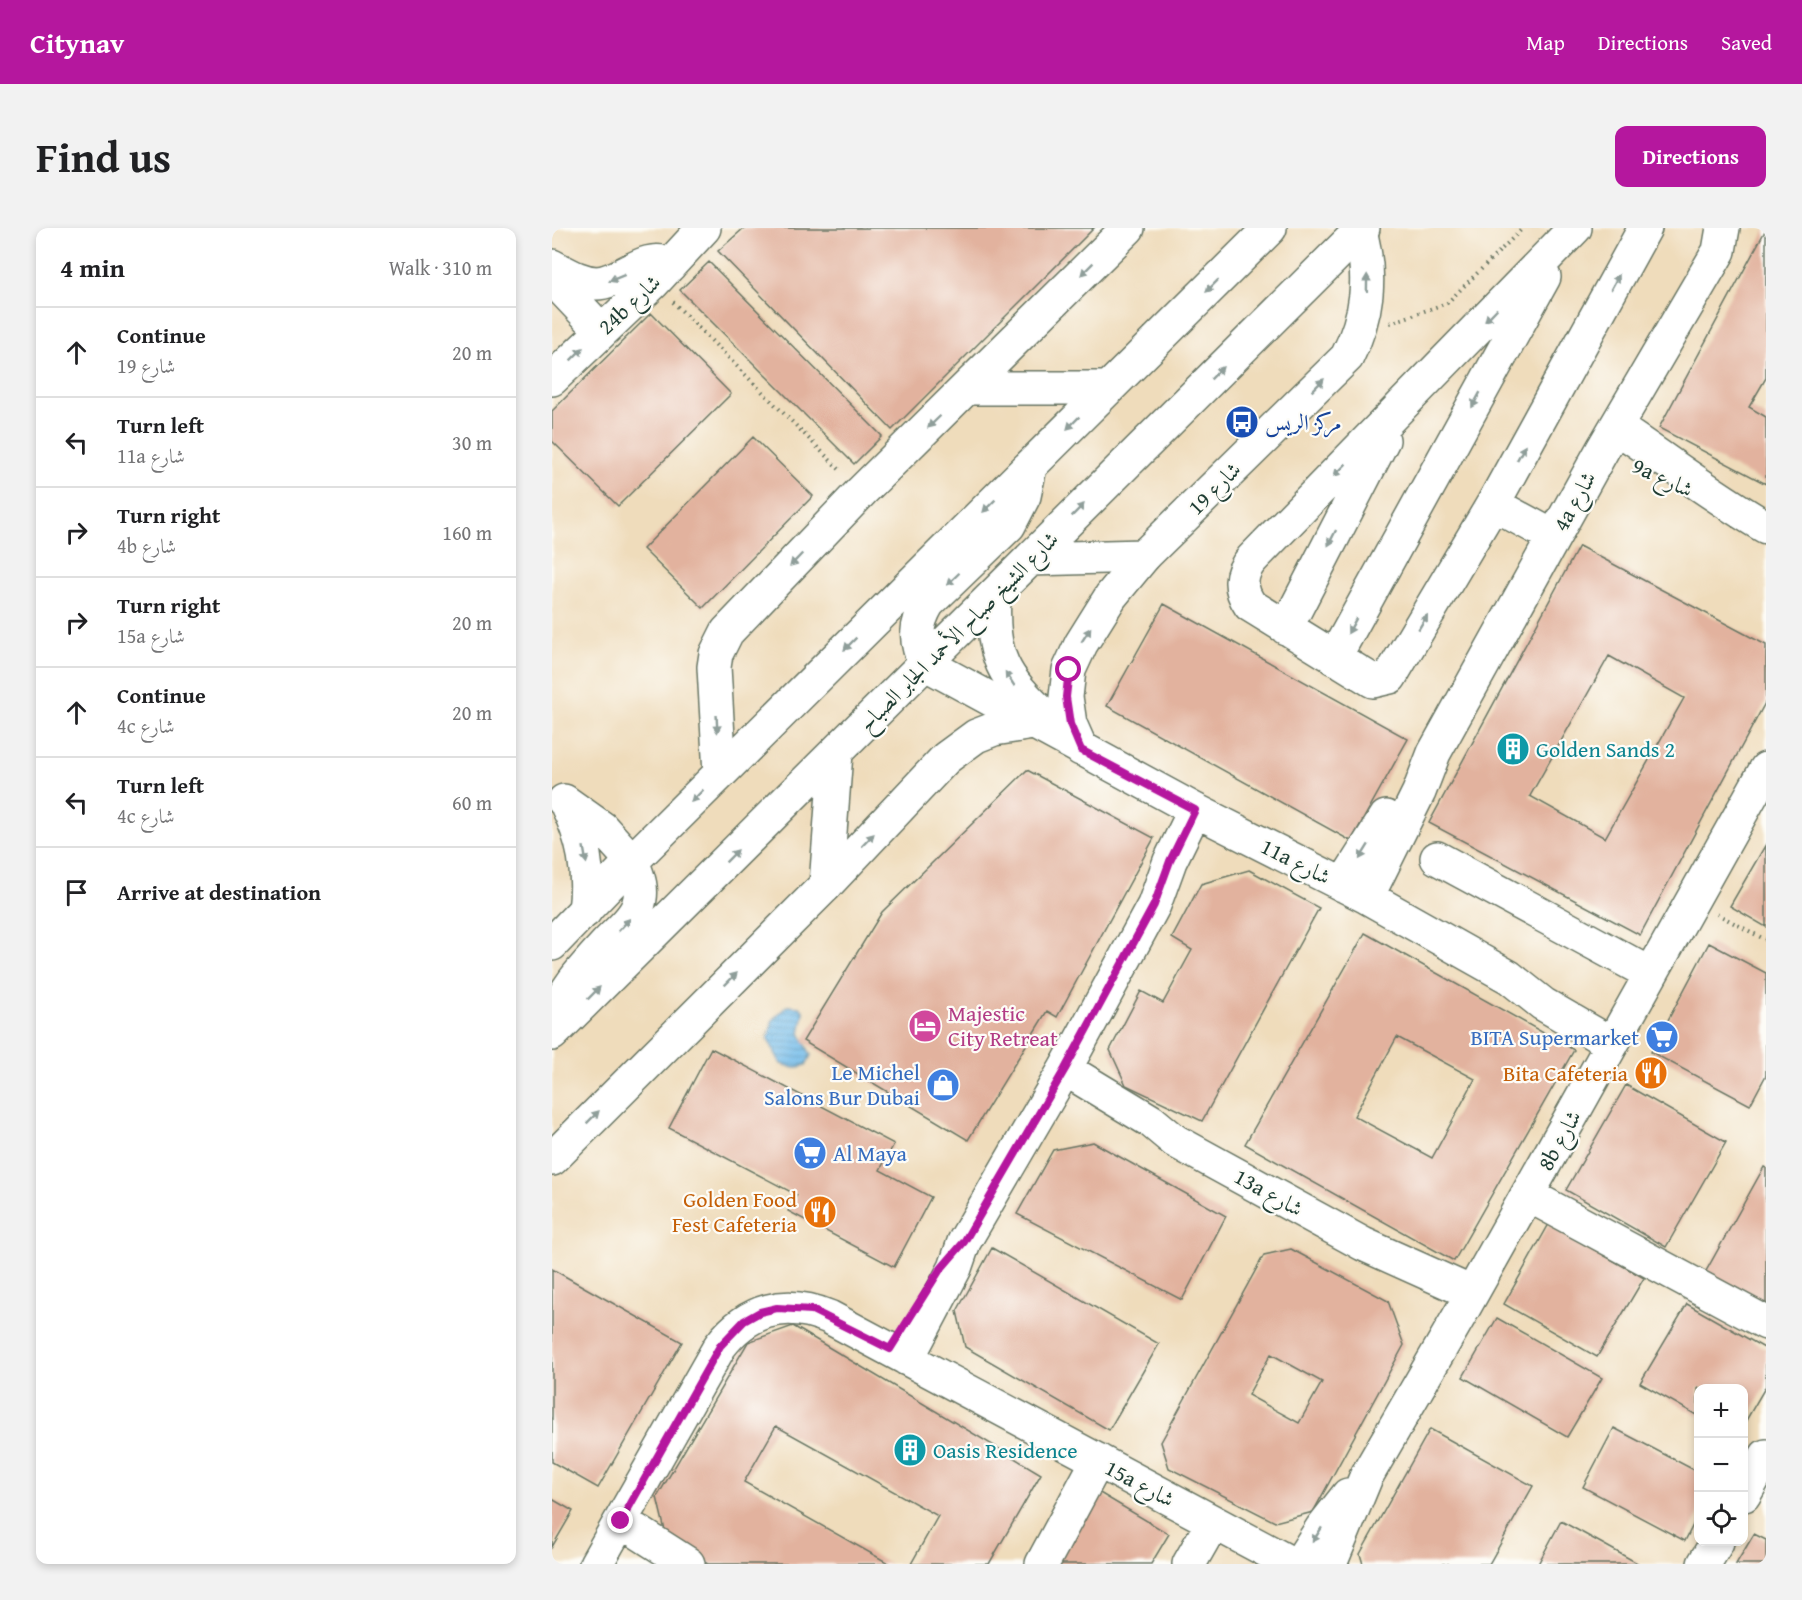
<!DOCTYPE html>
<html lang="en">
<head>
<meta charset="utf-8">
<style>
	body { margin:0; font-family:"Gentium Book Plus",Amiri,serif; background:#f2f2f2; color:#202124 }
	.controls { position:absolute; right:18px; bottom:18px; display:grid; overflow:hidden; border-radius:12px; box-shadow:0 3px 9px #0003 }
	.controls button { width:54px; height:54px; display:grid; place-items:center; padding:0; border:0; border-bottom:2px solid #e0e0e0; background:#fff; color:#202124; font:30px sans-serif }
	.stop { position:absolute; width:18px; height:18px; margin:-14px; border:4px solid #b5179e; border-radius:50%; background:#fff }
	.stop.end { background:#b5179e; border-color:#fff; box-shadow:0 2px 6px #0008 }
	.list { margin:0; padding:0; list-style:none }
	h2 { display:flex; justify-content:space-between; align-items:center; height:78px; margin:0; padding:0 24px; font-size:26px }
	h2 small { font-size:20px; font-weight:400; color:#757577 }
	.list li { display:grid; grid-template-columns:39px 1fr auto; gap:18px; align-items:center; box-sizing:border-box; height:90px; padding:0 24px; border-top:2px solid #e0e0e0 }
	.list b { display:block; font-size:22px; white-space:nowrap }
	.list p { margin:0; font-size:20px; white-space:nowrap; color:#757577 }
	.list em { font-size:20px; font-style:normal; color:#757577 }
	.icon { flex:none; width:33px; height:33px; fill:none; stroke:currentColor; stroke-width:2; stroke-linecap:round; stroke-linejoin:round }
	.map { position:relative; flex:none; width:1214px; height:1336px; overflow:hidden; border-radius:12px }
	header { display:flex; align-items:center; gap:36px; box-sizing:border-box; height:84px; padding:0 30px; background:#b5179e; color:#fff }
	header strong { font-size:28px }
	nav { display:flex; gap:33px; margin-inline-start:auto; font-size:21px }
	.intro { display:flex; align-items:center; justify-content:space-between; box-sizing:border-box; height:144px; padding:0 36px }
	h1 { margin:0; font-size:42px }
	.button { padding:15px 27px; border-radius:12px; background:#b5179e; color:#fff; font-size:21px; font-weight:700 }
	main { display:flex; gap:36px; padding:0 36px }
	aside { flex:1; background:#fff; border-radius:12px; box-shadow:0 3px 9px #0003 }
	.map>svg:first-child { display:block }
</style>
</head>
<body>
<header>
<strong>Citynav</strong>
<nav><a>Map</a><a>Directions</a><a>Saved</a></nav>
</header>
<div class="intro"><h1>Find us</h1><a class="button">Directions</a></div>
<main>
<aside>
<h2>4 min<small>Walk · 310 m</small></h2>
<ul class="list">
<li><svg class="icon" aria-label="ahead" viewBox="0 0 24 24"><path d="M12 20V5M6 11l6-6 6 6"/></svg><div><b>Continue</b><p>شارع 19</p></div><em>20 m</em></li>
<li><svg class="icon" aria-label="left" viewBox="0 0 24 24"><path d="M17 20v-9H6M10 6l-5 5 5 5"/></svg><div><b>Turn left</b><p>11a شارع</p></div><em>30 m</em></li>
<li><svg class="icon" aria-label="right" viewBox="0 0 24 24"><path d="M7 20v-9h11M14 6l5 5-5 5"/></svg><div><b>Turn right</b><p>4b شارع</p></div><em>160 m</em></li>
<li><svg class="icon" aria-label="right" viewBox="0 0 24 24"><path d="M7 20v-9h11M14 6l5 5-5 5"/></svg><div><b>Turn right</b><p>15a شارع</p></div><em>20 m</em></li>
<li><svg class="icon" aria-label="ahead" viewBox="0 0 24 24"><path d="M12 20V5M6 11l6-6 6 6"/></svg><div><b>Continue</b><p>4c شارع</p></div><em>20 m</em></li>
<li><svg class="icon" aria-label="left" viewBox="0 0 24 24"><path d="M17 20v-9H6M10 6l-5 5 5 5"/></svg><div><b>Turn left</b><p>4c شارع</p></div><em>60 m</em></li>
<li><svg class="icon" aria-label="arrive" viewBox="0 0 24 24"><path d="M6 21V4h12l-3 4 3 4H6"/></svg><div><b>Arrive at destination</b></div></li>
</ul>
</aside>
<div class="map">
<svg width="1214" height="1336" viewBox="0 0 1214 1336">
	<defs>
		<pattern id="water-rules" width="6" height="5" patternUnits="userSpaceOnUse" patternTransform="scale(1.5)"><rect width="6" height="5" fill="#72bbea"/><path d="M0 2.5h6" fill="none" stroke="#5d99be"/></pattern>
	</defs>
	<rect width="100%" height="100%" fill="#fdfcf7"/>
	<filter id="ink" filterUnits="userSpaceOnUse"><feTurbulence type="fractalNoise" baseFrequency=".0167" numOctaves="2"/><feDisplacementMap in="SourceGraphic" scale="12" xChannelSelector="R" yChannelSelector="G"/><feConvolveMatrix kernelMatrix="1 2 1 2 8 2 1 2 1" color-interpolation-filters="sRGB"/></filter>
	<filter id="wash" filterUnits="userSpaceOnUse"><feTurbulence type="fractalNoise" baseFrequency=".008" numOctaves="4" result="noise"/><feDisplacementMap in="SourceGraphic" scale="24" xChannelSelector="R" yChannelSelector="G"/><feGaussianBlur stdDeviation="1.35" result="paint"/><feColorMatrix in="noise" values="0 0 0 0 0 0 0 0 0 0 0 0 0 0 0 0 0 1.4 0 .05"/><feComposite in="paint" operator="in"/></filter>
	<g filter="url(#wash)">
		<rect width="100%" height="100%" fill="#efdcbb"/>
		<!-- water -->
		<path fill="url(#water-rules)" stroke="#487c8f" stroke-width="1.5" d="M235 778 248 779 252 784 248 805 259 827 254 837 242 840 229 836 216 811 221 792Z"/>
		<g id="blocks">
			<!-- building -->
			<path fill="#e2b29e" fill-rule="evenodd" d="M192 0H542L340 202 166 23Z
				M1214 1V150L1197 179 1214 189V256L1107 200Z
				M157 34 330 208 302 236 128 62Z
				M99 85 179 166 66 278 0 213V183Z
				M201 209 261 268 151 380 91 321Z
				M1027 318 1214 417V473L1088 707 877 595ZM1057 428 1132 470 1053 610 978 568Z
				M612 376 856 511 799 613 555 478Z
				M475 542 602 610 505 789 495 783 416 912 251 813 330 684Z
				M1214 616V699L1178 678Z
				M697 642 767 680 650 893 574 857 558 822 589 763 611 775 640 722 620 710 649 656Z
				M813 705 1022 822 902 1033 693 916ZM845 809 923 851 880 930 802 888Z
				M1157 715 1214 745V847L1198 877 1099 824Z
				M159 820 342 916 328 942 379 969 342 1039 236 983 245 967 117 900Z
				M1074 857 1174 914 1114 1019 1014 962Z
				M541 914 674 988 630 1072 465 986 501 922Z
				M1212 939 1214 940V1078L1153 1045Z
				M997 996 1092 1050 1045 1129 952 1076Z
				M440 1020 607 1116 557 1202 413 1119 405 1083Z
				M739 1021 836 1073 852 1117 761 1284 723 1294 617 1240 609 1214 712 1027ZM719 1126 770 1154 747 1195 696 1167Z
				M0 1041 130 1114 46 1260 0 1234Z
				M1135 1076 1214 1121V1158L1192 1196V1160H1146V1188L1088 1155Z
				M945 1090 1050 1150 1015 1209 911 1149Z
				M241 1098 489 1246 437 1336H359L386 1288 224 1198 192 1254 338 1336H156L116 1315 105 1269 196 1114Z
				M1062 1200 1146 1244V1287L1133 1313 1031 1259Z
				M878 1201 981 1258 937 1336H811L808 1326Z
				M541 1261 617 1306 599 1336H497Z
				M0 1271 21 1283 0 1319Z
				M1009 1293 1087 1336H986Z
				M1202 1306 1214 1312V1336H1184Z"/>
		</g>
	</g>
	<g filter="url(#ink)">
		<use href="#blocks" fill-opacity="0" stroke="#687563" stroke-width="1.5"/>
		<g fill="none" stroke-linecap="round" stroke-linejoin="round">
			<!-- minor casing -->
			<g stroke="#687563" stroke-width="36">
				<path id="minor" d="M1023 0 700 331C687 346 687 361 698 377L821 453 838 449 941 276 1093 0
					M0 38C14 45 27 54 44 55 69 55 94 23 118 37
					M0 50 49 102
					M0 151 101 55 152 0
					M1064 199C1114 232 1162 269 1214 299
					M941 276 1002 309
					M442 367C439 429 450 448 495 490
					M734 400 831 212
					M782 430 992 49
					M374 436 643 582 815 669 957 749 991 776 1060 816
					M529 521 518 496 514 469 517 442 529 416 559 368 592 328 795 129C816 87 820 49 808 3
					M168 545 162 439 164 426 175 404 310 263 576 0
					M12 573 50 600 80 633
					M14 575C32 611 38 643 33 683
					M885 630 1099 746
					M791 657 834 589
					M815 669 867 564 882 525 1052 219 1167 23 1171 0
					M513 841 599 893 623 913 811 1016 920 1065
					M0 931 274 657 394 530 424 508 442 501 481 495
					M976 967 1214 1095
					M355 1131 403 1040 412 1014 513 841 602 677 618 633 643 582
					M1192 1267 1214 1228
					M69 1293 136 1336
					M44 1336 168 1118C196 1081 234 1071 277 1089L740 1336
					M490 1336 546 1232
					M637 1336 661 1294
					M747 1336 770 1300 796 1267
					M778 1336 814 1249 909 1085 1214 541
					M1152 1336 1165 1314"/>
			</g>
			<!-- major casing -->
			<g stroke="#687563" stroke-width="36">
				<path id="major" d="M417 160H557
					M478 331 592 328
					M374 436C362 414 363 397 376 375L457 297 472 268 478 239
					M274 657 284 525
					M0 716 80 633 718 0
					M0 793C12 760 33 739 56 714 66 703 81 692 86 678 92 662 86 648 80 633
					M0 806 811 0"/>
			</g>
			<!-- path -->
			<path stroke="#687563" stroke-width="4" stroke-dasharray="1.5 4.5" stroke-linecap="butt" d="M121 74 289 243
				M838 95 895 75 971 0
				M1165 686 1214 712"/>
			<!-- minor -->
			<use href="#minor" stroke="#fff" stroke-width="33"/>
			<!-- major -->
			<use href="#major" stroke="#fff" stroke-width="33"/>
		</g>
		<!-- one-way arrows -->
		<defs><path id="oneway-solid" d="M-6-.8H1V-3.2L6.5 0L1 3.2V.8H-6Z" transform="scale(1.5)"/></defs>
		<g fill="#8f9e9a">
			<use href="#oneway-solid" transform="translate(535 41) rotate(135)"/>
			<use href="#oneway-solid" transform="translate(65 50) rotate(158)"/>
			<use href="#oneway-solid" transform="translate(1063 54) rotate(-61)"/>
			<use href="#oneway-solid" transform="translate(815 55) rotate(-89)"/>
			<use href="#oneway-solid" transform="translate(660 58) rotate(135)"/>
			<use href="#oneway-solid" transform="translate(939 87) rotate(134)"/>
			<use href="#oneway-solid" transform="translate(25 126) rotate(-45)"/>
			<use href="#oneway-solid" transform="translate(665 145) rotate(-45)"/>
			<use href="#oneway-solid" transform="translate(766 157) rotate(-45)"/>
			<use href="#oneway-solid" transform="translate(924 172) rotate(119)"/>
			<use href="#oneway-solid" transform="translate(382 194) rotate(136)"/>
			<use href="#oneway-solid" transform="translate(521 195) rotate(135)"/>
			<use href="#oneway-solid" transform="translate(969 225) rotate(-61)"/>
			<use href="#oneway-solid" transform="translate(788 242) rotate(135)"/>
			<use href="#oneway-solid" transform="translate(437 278) rotate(135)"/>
			<use href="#oneway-solid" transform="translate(526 282) rotate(-45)"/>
			<use href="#oneway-solid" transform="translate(780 310) rotate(117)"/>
			<use href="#oneway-solid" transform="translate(244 332) rotate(134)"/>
			<use href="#oneway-solid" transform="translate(401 351) rotate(136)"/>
			<use href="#oneway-solid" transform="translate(871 394) rotate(-59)"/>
			<use href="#oneway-solid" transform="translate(800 398) rotate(119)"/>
			<use href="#oneway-solid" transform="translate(534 407) rotate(-57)"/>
			<use href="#oneway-solid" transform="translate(298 416) rotate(135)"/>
			<use href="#oneway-solid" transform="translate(458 451) rotate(-123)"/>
			<use href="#oneway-solid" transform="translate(165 496) rotate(87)"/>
			<use href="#oneway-solid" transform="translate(145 568) rotate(135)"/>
			<use href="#oneway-solid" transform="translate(316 612) rotate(-46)"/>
			<use href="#oneway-solid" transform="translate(812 624) rotate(122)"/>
			<use href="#oneway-solid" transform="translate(33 627) rotate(80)"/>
			<use href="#oneway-solid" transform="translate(180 628) rotate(-45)"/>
			<use href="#oneway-solid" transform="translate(72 697) rotate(-47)"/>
			<use href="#oneway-solid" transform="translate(179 751) rotate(-45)"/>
			<use href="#oneway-solid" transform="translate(42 765) rotate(-45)"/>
			<use href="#oneway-solid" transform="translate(41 889) rotate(-45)"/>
			<use href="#oneway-solid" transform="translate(765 1307) rotate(123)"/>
		</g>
	</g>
	<g fill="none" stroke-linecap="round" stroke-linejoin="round" filter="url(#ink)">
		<!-- route -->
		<path stroke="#b5179e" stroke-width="8" d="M69 1293 168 1118 192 1093 208 1084 225 1080 260 1082 338 1121 387 1043 412 1014 513 841 602 677 618 633 643 582 529 522 518 496 514 469 517 442"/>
	</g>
	<!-- icons -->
	<defs>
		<g id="bus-disc" transform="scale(1.725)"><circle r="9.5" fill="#1a4fb4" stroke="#fdfcf7"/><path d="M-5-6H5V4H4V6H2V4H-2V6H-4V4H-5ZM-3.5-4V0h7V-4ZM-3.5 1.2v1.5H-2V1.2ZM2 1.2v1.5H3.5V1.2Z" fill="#fff"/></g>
		<g id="building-disc" transform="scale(1.725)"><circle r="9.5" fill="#0f9aa8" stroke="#fdfcf7"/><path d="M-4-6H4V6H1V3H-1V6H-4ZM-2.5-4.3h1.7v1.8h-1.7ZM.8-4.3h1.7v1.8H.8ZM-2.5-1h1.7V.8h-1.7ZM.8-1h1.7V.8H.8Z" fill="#fff"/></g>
		<g id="hotel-disc" transform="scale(1.725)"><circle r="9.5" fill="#d1479c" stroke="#fdfcf7"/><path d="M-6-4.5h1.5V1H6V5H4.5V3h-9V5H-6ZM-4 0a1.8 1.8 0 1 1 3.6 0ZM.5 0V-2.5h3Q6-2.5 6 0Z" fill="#fff"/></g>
		<g id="supermarket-disc" transform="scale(1.725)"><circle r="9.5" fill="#3f7fe0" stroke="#fdfcf7"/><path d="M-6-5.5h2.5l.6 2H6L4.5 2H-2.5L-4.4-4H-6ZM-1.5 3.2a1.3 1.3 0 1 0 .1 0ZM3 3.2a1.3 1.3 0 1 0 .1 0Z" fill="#fff"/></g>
		<g id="restaurant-disc" transform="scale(1.725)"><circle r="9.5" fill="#e8710a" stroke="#fdfcf7"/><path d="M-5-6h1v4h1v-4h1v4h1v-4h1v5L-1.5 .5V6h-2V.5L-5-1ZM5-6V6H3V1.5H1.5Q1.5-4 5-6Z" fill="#fff"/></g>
		<g id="shop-disc" transform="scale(1.725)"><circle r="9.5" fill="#3f7fe0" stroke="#fdfcf7"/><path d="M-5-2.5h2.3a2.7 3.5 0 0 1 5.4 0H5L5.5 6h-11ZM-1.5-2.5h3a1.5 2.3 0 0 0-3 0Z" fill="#fff"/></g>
	</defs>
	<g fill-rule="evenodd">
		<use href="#bus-disc" x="690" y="194"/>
		<use href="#building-disc" x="961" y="521"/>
		<use href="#hotel-disc" x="373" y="798"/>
		<use href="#supermarket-disc" x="1110" y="809"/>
		<use href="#restaurant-disc" x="1099" y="845"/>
		<use href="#shop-disc" x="391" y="857"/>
		<use href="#supermarket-disc" x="258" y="925"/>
		<use href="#restaurant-disc" x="268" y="984"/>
		<use href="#building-disc" x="358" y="1222"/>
	</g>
	<g text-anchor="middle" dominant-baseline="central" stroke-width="4.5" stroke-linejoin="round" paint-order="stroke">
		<!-- street labels -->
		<g font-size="22" fill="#1f3d34" stroke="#fdfcf7">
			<text transform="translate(77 76) rotate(-43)">24b شارع</text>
			<text transform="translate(1111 249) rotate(25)">9a شارع</text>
			<text transform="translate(662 260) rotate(-45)">شارع 19</text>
			<text transform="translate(1022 273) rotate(-61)">4a شارع</text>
			<text transform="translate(406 403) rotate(-45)">شارع الشيخ صباح الأحمد الجابر الصباح</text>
			<text transform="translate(744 633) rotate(27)">11a شارع</text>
			<text transform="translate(1007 912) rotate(-61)">8b شارع</text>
			<text transform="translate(717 964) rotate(29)">13a شارع</text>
			<text transform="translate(588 1255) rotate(28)">15a شارع</text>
		</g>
		<!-- transit labels -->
		<g font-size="22" fill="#164399" stroke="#fdfcf7" text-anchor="start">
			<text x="713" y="194">مركز الريس</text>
		</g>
		<!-- culture labels -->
		<g font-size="22" fill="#0d838f" stroke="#fdfcf7" text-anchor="start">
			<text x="984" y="521">Golden Sands 2</text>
			<text x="381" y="1222">Oasis Residence</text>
		</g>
		<!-- hotel labels -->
		<g font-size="22" fill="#b23c85" stroke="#fdfcf7" text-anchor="start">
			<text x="396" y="785">Majestic<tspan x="396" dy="25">City Retreat</tspan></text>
		</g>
		<!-- shop labels -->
		<g font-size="22" fill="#366cbe" stroke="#fdfcf7" text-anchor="end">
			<text x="1087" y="809">BITA Supermarket</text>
			<text x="368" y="844">Le Michel<tspan x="368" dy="25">Salons Bur Dubai</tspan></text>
			<text x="281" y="925" text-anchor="start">Al Maya</text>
		</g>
		<!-- food labels -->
		<g font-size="22" fill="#c56008" stroke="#fdfcf7" text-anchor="end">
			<text x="1076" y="845">Bita Cafeteria</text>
			<text x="245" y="971">Golden Food<tspan x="245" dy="25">Fest Cafeteria</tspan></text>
		</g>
	</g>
</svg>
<div class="controls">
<button>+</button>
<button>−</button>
<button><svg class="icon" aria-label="locate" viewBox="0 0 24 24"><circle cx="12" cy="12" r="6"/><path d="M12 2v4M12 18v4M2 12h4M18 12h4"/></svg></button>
</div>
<div class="stop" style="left:517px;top:442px"></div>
<div class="stop end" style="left:69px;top:1293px"></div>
</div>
</main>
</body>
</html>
